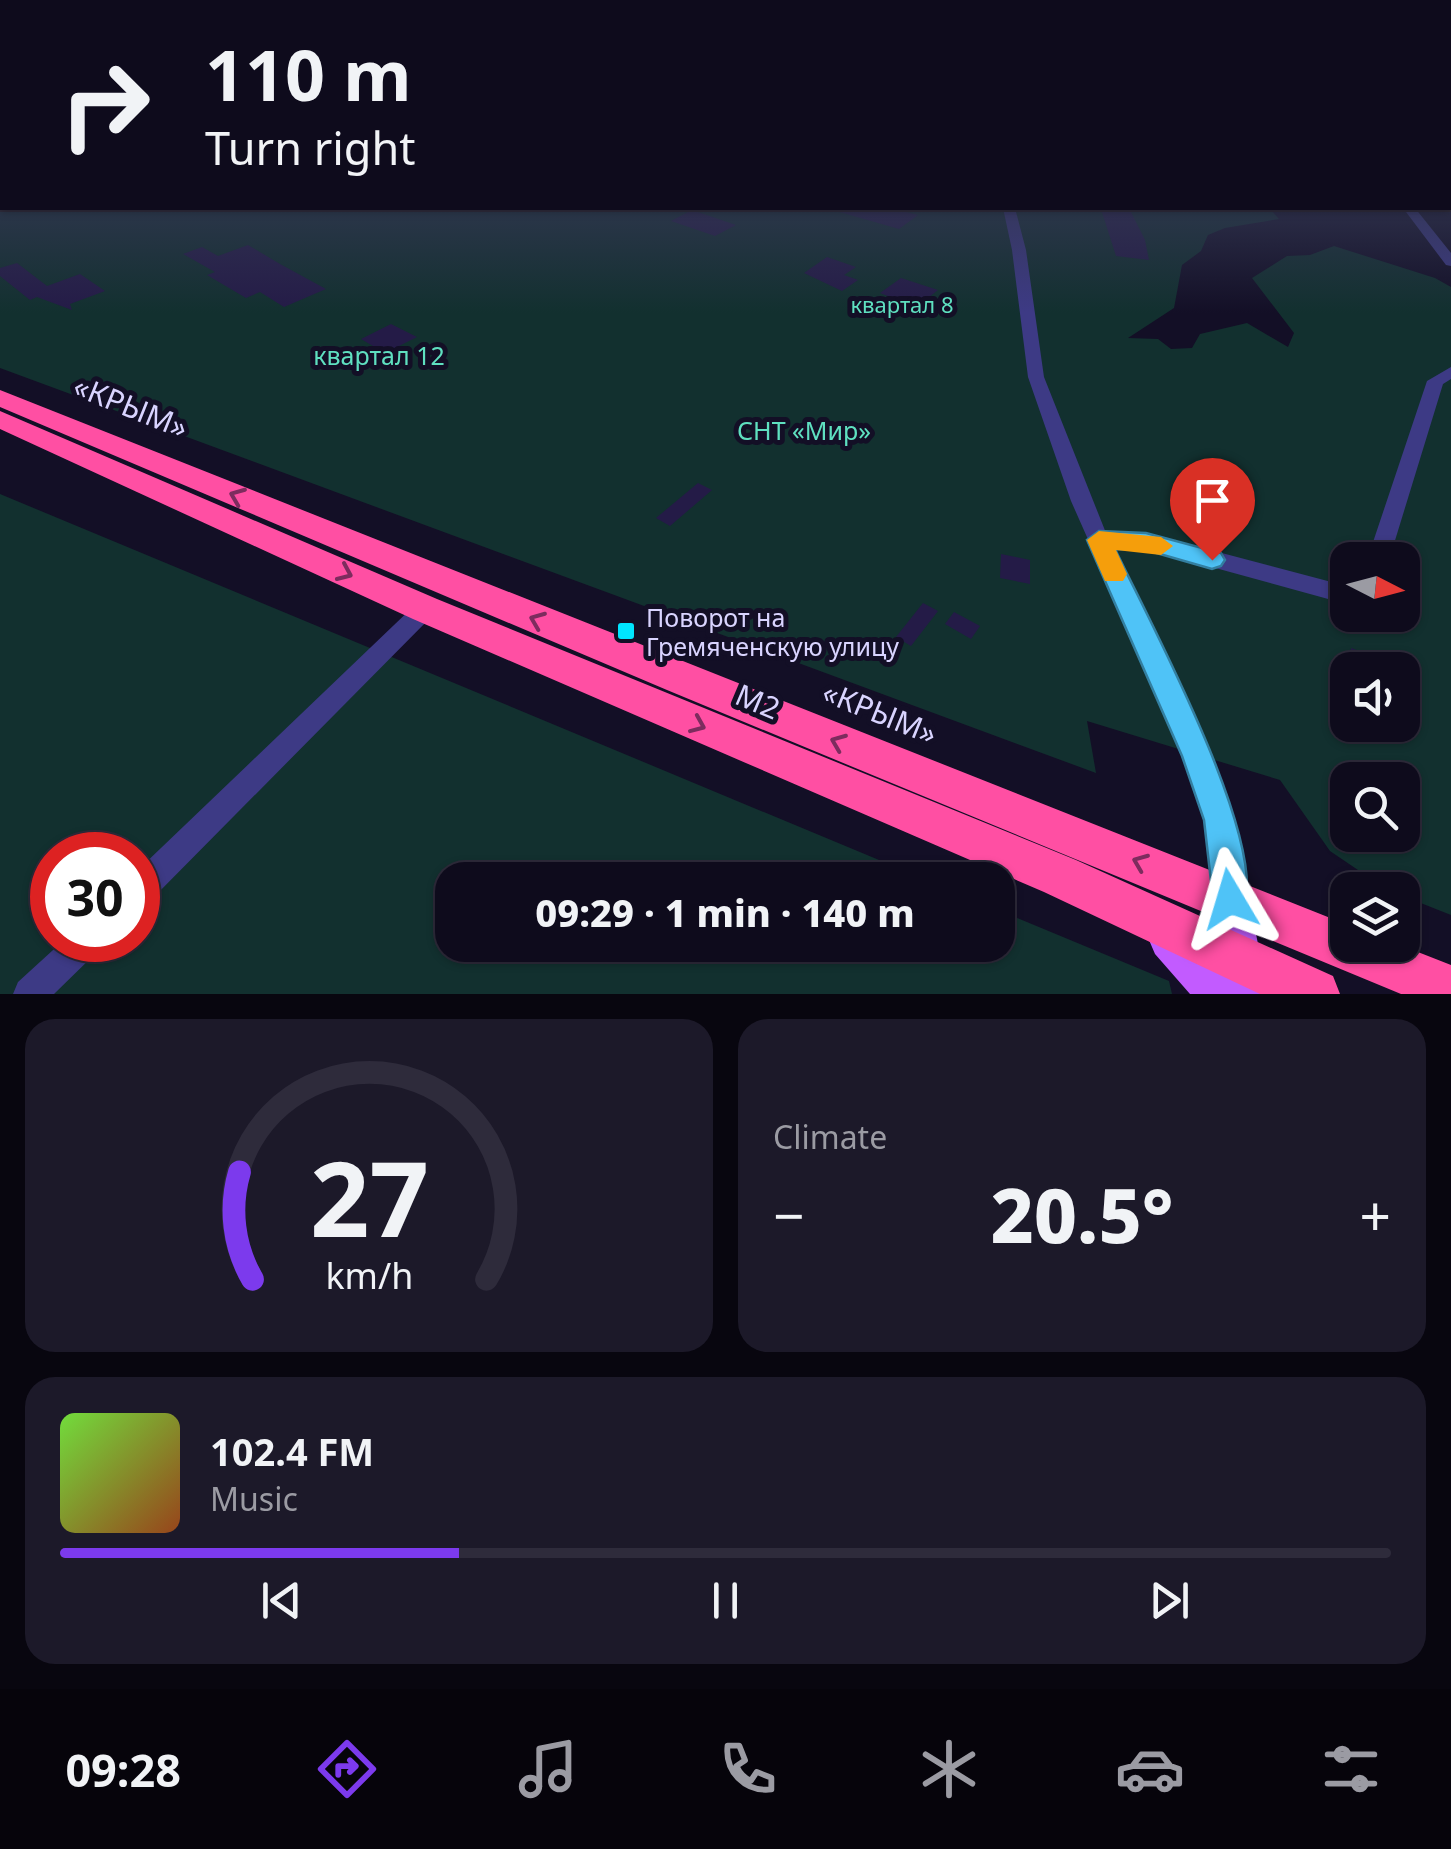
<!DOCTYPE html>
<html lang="en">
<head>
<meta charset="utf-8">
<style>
  body { margin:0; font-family:"Noto Sans",sans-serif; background:#1c1929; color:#f1f3f6; height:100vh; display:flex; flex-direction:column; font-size:38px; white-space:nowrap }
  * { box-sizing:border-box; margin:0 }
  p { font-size:32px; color:#9b9ba3 }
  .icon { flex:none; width:55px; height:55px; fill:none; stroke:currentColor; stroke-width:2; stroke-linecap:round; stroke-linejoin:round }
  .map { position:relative; height:994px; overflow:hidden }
  .details { display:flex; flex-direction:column; gap:25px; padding:25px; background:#08060f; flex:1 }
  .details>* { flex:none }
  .banner { position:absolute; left:0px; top:0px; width:1452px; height:210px; box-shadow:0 2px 8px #0004,0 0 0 2px #2e2b3b; background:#0e0b1c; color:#f1f3f6; overflow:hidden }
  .needle { width:65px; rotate:96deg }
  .buttons { position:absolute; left:1330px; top:542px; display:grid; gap:20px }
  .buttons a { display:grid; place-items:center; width:90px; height:90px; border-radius:20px; background:#0e0b1c; box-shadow:0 2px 8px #0004,0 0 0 2px #2e2b3b; font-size:50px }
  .speed { position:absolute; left:30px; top:832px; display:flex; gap:20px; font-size:50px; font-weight:700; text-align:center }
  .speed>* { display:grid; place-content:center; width:130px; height:130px; border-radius:50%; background:#0e0b1c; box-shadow:0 2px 8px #0004,0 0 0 2px #2e2b3b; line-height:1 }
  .speed .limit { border:15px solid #d22; background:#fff; color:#111 }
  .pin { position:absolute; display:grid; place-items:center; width:85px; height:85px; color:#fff; margin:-102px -42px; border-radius:50% 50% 50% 0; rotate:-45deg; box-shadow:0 0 10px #0007 }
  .pin .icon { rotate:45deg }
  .me { position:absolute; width:110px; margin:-55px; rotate:353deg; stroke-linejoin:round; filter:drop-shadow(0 0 8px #0008) }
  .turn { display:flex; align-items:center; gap:35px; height:210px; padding:0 40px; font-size:45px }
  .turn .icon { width:130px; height:130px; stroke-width:2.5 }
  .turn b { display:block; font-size:70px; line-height:85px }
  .big { font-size:75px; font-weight:800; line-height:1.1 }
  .details .card { flex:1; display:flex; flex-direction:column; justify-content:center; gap:15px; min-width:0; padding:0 35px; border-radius:30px; background:#1c1929 }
  .details .dial { align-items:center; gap:0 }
  .dial svg { height:260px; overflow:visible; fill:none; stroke:#2e2b3b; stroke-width:7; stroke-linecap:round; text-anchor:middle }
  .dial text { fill:#f1f3f6; stroke:none }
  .song { display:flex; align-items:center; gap:30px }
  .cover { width:120px; height:120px; border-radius:15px; background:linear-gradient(135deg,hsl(100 70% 55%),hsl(20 70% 35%)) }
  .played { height:10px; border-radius:5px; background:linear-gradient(90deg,#7c3aed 30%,#2e2b3b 30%) }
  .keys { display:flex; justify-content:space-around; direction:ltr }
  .heat { display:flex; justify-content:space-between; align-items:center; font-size:55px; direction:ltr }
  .details .tiles { flex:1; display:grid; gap:25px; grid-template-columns:1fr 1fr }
  .card:last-child { grid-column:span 2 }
  .trip { position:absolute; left:435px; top:862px; width:580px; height:100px; border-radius:30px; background:#0e0b1c; box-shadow:0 2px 8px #0004,0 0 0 2px #2e2b3b; font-weight:800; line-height:100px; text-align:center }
  .menu { display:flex; height:160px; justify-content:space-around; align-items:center; background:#06040b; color:#9b9ba3 }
  .menu .icon { width:70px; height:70px }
  .menu .current { color:#7c3aed }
  .menu b { font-size:45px; color:#f1f3f6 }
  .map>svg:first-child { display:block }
</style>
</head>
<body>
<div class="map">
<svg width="1451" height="994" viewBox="0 0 1451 994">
  <rect width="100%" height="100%" fill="#130f26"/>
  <path fill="#12302f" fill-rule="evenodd" d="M0,174L2,208H1269L1279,219L1225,228L1208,235L1201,251L1182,265L1174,308L1128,338L1158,339L1171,349L1192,348L1200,334L1247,323L1288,347L1294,333L1252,278L1287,256L1310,255L1334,246L1435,278L1451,287V915L1403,896L1402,890L1386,889L1330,851L1280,780L1087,721L1096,773L0,368ZM1348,560H1402V615H1348ZM1348,670H1402V725H1348ZM1348,780H1402V835H1348Z
    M0,494L927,880H452V945H998V910L1169,981L1172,994H0ZM52,855H138V940H52Z"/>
  <path fill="#241b47" d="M837,208H891L918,215L899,229L836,211Z
    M1101,209L1131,212L1145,240L1149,260L1116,256Z
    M692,210L736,225L715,236L671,221Z
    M248,245L280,264L326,289L284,307L260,292L246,298L207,275L215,272L183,254L202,247L218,256Z
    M827,257L856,267L844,275L858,280L842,291L804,273Z
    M17,263L47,286L80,274L105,291L70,304L72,310L37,297L30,300L0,276V268Z
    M901,278L938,290L909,313L890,306L898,300L880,293Z
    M391,324L417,337L385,353L361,339Z
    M698,483L712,490L670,526L656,518Z
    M1001,554L1030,560V584L1000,578Z
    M923,603L938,611L911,646L896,637Z
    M954,612L980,626L971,639L945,624Z
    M1351,648L1407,668L1406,670H1365L1350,664Z"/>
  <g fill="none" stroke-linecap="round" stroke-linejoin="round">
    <path fill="#3d3a85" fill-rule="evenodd" d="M1003,208H1015L1026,250L1044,377L1106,533H1146L1339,584L1348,583V601L1339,602L1146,549L1113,548L1210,756L1235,820L1245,899L1241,910L1230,914L1219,910L1215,899L1207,820L1184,756L1071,501L1028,377L1012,250Z
      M1403,208H1415L1451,253V266L1446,265Z
      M1451,367V379L1443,384L1389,560H1367L1427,381Z
      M425,600L433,603L436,609L433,615L149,902L138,906V870L417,603Z
      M64,940H103L98,951L54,994H13L18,982Z"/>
    <path fill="#c25bff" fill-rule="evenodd" d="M1230,880L1244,885L1249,899L1268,994H1190L1155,954L1149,940L1155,926L1169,920L1183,926L1222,968L1211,899L1216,885Z"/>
    <path fill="#ff4fa3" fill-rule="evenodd" d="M0,390L1348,925V945H1400L1451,965V994H1401L667,690L0,407Z
      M0,411L437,599L1076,860L1333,976L1340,994H1260L1044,892L413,619L0,429Z"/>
  </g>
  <defs><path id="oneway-chevron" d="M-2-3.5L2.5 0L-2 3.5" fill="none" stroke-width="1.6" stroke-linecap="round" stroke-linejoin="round" transform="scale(2.5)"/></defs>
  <g stroke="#7d2c5e">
    <use href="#oneway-chevron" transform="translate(237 496) rotate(-158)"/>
    <use href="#oneway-chevron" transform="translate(345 573) rotate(24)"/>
    <use href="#oneway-chevron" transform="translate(537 620) rotate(-158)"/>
    <use href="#oneway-chevron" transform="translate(698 725) rotate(23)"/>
    <use href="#oneway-chevron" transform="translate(838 742) rotate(-158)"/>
    <use href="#oneway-chevron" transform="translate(1140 862) rotate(-158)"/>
  </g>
  <linearGradient id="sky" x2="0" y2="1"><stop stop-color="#0a0815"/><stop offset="0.56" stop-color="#333752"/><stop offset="1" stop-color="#333752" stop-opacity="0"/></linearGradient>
  <rect width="1451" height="313" fill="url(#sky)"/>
  <path fill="#4fc3f7" stroke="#337fa1" stroke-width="2.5" d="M1099,531L1146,533L1221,553L1225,560L1221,566L1212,569L1146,550L1115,549C1148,619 1271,844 1243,912L1230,917L1218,912L1213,899L1204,820L1182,756L1087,540Z"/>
  <path fill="#f59e0b" d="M1099,531L1161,537L1173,546L1161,555L1116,550L1127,574L1123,581H1105L1087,540Z"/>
  <rect fill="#00e5ff" stroke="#130f26" stroke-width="4" x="616" y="621" width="20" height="20" rx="5"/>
  <g text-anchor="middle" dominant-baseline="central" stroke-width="10" stroke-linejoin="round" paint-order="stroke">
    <g font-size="22" fill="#5fe0c0" stroke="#130f26">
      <text x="902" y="304">квартал 8</text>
    </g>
    <g font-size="25" fill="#5fe0c0" stroke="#130f26">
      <text x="379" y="355">квартал 12</text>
      <text x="804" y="430">СНТ «Мир»</text>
    </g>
    <g font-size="25" fill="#d9d4ff" stroke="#130f26" text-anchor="start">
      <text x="646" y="617">Поворот на<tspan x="646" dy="29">Гремяченскую улицу</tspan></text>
    </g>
    <g font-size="30" fill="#d9d4ff" stroke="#130f26">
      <text transform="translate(131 406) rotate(22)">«КРЫМ»</text>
      <text transform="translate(758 701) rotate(23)">М2</text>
      <text transform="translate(880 712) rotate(22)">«КРЫМ»</text>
    </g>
  </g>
</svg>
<div class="buttons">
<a><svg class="needle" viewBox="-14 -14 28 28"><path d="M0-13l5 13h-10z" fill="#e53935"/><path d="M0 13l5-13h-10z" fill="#9b9ba3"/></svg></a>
<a><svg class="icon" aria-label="sound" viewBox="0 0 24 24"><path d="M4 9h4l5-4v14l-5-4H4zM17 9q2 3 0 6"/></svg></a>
<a><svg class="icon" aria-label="search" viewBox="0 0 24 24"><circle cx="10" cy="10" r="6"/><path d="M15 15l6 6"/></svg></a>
<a><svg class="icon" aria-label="layers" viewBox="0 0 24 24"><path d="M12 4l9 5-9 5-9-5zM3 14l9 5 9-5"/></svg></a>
</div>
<div class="speed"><div class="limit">30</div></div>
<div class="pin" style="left:1212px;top:560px;background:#d93025"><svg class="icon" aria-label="arrive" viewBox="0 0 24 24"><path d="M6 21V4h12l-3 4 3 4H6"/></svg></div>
<svg class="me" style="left:1230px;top:899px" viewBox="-20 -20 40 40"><path d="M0-17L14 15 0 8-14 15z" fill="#4fc3f7" stroke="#fff" stroke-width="4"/></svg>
<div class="trip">09:29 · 1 min · 140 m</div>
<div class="banner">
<div class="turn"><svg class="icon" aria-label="right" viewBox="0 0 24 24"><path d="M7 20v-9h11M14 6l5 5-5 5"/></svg><div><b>110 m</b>Turn right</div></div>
</div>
</div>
<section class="details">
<div class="tiles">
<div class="card dial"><svg viewBox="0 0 100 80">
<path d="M14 69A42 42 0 1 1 86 69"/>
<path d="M14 69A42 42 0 0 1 10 36" stroke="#7c3aed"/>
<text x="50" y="56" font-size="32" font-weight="700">27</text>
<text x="50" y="72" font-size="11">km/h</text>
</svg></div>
<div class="card"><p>Climate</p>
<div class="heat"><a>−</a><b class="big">20.5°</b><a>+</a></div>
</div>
<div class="card">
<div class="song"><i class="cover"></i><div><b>102.4 FM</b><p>Music</p></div></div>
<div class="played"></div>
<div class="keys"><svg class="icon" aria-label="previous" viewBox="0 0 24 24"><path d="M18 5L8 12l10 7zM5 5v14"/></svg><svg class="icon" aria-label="pause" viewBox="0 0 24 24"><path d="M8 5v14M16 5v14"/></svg><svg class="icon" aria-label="next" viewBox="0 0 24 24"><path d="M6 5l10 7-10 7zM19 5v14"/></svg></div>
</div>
</div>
</section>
<nav class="menu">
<b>09:28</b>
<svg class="icon current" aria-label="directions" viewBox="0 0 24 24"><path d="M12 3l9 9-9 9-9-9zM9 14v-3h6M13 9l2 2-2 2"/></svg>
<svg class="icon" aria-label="music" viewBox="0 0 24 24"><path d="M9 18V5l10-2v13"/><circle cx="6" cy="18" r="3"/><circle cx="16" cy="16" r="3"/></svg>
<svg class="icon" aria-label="phone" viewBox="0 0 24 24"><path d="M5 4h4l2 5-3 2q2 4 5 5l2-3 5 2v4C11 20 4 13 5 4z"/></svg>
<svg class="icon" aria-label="climate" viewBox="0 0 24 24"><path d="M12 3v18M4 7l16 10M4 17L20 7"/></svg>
<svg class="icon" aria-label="car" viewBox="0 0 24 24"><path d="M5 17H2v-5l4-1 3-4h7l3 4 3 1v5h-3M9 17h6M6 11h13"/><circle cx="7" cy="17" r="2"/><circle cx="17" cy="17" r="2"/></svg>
<svg class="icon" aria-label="filters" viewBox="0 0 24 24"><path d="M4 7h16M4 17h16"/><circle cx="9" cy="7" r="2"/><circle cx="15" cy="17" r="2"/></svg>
</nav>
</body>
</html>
